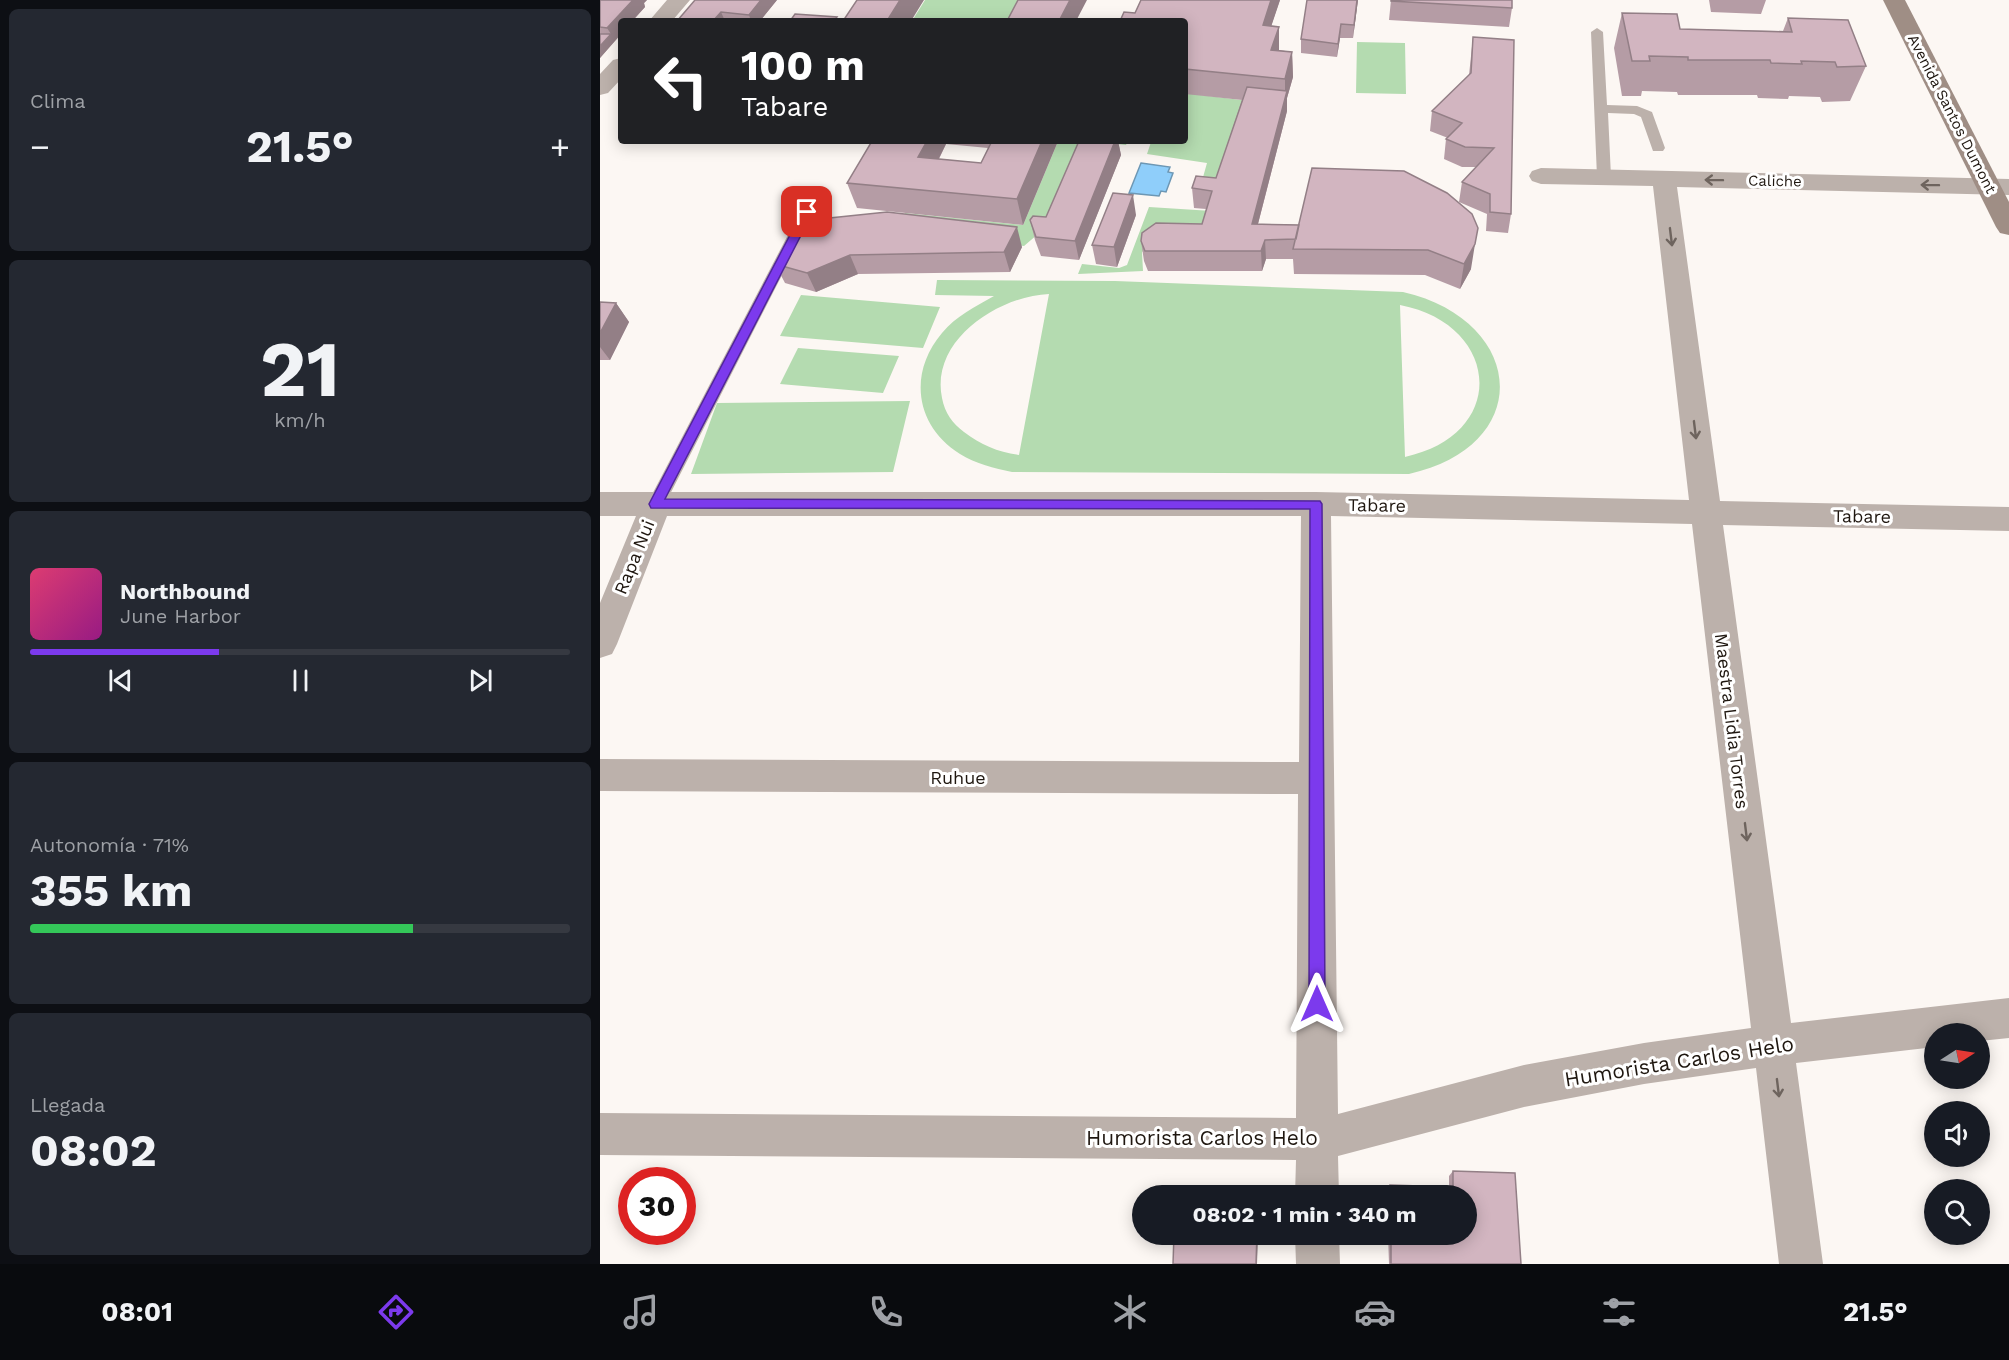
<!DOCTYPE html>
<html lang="es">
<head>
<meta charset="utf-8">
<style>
  body { margin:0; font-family:"Work Sans",sans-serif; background:#242831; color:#f1f3f6; height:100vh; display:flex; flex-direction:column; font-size:22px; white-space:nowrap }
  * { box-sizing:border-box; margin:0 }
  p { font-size:20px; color:#9ea1a6 }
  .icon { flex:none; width:33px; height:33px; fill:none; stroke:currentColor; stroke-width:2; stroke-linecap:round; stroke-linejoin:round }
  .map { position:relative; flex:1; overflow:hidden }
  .details { display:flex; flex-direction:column; gap:9px; padding:9px; background:#0d0f14; width:600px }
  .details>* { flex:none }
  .banner { position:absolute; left:18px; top:18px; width:570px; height:126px; border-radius:6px; box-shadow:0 3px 15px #0003; background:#202124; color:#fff; overflow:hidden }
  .needle { width:39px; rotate:78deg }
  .fabs { position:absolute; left:1324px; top:1023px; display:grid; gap:12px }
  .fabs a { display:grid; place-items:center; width:66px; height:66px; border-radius:50%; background:#171b24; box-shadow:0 3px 15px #0003; font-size:30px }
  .speed { position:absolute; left:18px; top:1167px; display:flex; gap:12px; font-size:30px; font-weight:700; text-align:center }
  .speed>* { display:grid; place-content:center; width:78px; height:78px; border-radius:50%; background:#171b24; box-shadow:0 3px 15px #0003; line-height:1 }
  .speed .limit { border:9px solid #d22; background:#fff; color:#111 }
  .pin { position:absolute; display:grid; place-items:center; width:51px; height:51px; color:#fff; margin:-26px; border-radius:12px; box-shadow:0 3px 9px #0006 }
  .me { position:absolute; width:66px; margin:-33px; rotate:0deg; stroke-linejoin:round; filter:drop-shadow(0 0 4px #0008) }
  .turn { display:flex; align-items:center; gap:21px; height:126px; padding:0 24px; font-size:27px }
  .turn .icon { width:78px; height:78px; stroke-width:2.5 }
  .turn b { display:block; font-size:42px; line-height:51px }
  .big { font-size:45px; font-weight:700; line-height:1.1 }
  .details .card { flex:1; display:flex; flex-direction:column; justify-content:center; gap:9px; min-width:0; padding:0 21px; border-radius:9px; background:#242831 }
  .details .dial { align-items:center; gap:0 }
  .dial b { font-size:78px; line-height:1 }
  .song { display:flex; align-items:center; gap:18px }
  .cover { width:72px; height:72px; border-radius:9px; background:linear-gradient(135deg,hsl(340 70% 55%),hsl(310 70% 35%)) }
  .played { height:6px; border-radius:3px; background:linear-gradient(90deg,#7c3aed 35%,#363941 35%) }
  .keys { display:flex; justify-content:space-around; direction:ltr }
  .heat { display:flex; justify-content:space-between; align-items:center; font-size:33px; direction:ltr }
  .charge { height:9px; border-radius:4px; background:linear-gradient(90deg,#34c759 71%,#363941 0) }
  .trip { position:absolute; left:532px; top:1185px; width:345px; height:60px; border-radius:30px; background:#171b24; box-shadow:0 3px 15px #0003; font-weight:700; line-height:60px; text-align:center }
  .dock { display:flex; height:96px; justify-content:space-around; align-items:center; background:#090b0e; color:#9ea1a6 }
  .dock .icon { width:42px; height:42px }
  .dock .active { color:#7c3aed }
  .dock b { font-size:27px; color:#f1f3f6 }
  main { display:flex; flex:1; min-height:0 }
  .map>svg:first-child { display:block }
</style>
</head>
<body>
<main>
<section class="details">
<div class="card"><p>Clima</p>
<div class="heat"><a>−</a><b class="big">21.5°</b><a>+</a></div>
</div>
<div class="card dial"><b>21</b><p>km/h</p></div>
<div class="card">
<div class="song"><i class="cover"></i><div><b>Northbound</b><p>June Harbor</p></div></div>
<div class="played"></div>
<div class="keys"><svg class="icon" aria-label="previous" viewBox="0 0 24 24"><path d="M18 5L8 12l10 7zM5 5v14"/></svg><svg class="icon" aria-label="pause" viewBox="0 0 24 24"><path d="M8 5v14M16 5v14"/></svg><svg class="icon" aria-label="next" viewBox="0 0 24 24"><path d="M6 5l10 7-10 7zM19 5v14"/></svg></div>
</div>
<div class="card"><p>Autonomía · 71%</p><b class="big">355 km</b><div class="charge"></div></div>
<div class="card"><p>Llegada</p><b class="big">08:02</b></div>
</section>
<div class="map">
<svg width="1409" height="1264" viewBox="0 0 1409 1264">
  <rect width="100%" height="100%" fill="#fcf7f3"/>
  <path fill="#b4dbb0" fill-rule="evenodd" d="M325,0H434L423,21H312Z
    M757,42L805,43L806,94L756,93Z
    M585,93L649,101L617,196L598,195L607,163L547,154L551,142L541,141H585Z
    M458,141H528L526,145L492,141L438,234L424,246L295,230L305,213L423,225Z
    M549,207L612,211L601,242L558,241L542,252L543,271L478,274L482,264L519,268L527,265Z
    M337,280L515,281L803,292C925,320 937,445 809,474L412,472C394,468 376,464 360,454C315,426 308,373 342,333C356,316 375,307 394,296L335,295ZM449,294L419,455C398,452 381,445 364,432C352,423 345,413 342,398C330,340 399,296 449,294ZM800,305C900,324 910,434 805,457Z
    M201,295L340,307L323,348L180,336Z
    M198,348L299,356L283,393L180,384Z
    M310,401L293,472L91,474L117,403Z"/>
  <path fill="#8fcefa" stroke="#6d97b4" stroke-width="1.5" d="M541,163L570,167L568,172L573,173L566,192L561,191L559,196L529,193Z"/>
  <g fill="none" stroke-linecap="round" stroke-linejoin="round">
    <path fill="#bcb1ab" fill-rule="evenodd" d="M997,28L1003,32L1007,105L1037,106L1052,112L1065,148L1063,151H1053L1041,117L1034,114L1008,113L1011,177L1004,182L997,177L991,32Z
      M218,186L225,191L65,504L62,509L56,511L50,509L47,504L211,191Z"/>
    <path fill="#bcb1ab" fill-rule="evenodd" d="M941,168L1409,179V195L1077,187L1120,501L1409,507V531L1123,525L1191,1023L1409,998V1038L1380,1041V1034H1335V1047L1196,1063L1223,1264H1179L1156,1068L1044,1084L924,1107L738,1156L739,1196H695L696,1160L0,1155V1113L696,1118L698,794L0,791V759L699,762L701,516H67L17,644L12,654L0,658V603L36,516H0V492H716L1089,500L1053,186L941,184L932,181L929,176L932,171ZM731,516L1092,524L1151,1028L1044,1043L924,1065L738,1114Z
      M695,1234H739L740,1264H696Z"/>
    <path fill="#bcb1ab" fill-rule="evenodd" d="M67,0H90L72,21H49Z
      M21,58V79L8,93L0,95V74L13,60Z"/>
    <path fill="#9f8e85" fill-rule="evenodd" d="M1283,0H1305L1409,202V235L1400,233L1396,227Z"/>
  </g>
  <path fill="#b59ca5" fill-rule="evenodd" d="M0,0H47L44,3L45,7L0,58Z
    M177,0L160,21H77Z
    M541,0H680L671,26L679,27V50L692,52L693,77L687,98V111L658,224L699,225L712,168L871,269L860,289L825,275L694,274L693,259H666L662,271H548L544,261L541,241L602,224L606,209L594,208L592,188L616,178L642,100L585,94V21L535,13Z
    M758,0L753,38H740L737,57L701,53V39Z
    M791,0L912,8L909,27L789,20Z
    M1109,0H1166L1161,14L1111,12Z
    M1022,13L1080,29L1183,31L1188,18L1266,66L1250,101L1222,102L1220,97L1189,96L1188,99L1158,98L1157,95H1078L1077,92L1042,91L1041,96H1022L1014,48Z
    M873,37L911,214L908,233L886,231L887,214L859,202L862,182L876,167H862L844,159L846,139L848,138L830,131L832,111L869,75Z
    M272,141H458L423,225L257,208L247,183ZM346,144L388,148L381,163L339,159Z
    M479,141H518L521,155L479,260L441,256L435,240L430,220L446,217Z
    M536,215L517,267L496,264L492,245Z
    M189,247H422L410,272L258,274L216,292L185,283L175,264Z
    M0,302L16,303L29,322L10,360H0Z
    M853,1171L921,1264H789L788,1234H867V1196H788V1190L790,1185L849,1187V1176Z"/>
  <path fill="#937f86" d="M33,0H47L44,3L45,7L32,21H21V34L0,58V46L11,34L7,28Z
    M161,0H177L160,21H151L149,15Z
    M300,0H324L311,21H287Z
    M470,0H487L476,21H459Z
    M671,0H680L663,51V25Z
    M757,0H758L753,38L754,25Z
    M121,12L125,21H113Z
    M741,24L740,38L737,57L738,44Z
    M679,27V52L671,50Z
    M692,52L693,77L687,98V111L653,243L652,224L685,97V79Z
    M327,141H345L346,144L327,182L318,157Z
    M442,141H458L423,225L417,199Z
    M515,141H518L521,155L479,260L475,241Z
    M533,195L536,215L517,267L514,247Z
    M417,227L422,247L410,272L404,252Z
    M665,240L666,259L662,271L661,251Z
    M875,244L871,269L860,289L864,264Z
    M250,255L258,274L216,292L207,273Z
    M16,303L29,322L10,360L0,347V333Z
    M657,1234H658L657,1264H656Z"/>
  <path fill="#d2b5c0" stroke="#937f86" stroke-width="1.5" d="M0,0H33L7,28L0,27Z
    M95,0H161L149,15L121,12L113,21H77Z
    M257,0H300L287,21H243Z
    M418,0H470L459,21H407Z
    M541,0H671L663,25L679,27L671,50L692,52L685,79L585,69V21H520L524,12L535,13Z
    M707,0H757L754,25L741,24L738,44L701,39Z
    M791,0H912V8L791,1Z
    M1022,13L1077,14L1080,29L1192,32L1188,18L1248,20L1266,66L1237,67L1235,62L1201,61L1202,64L1171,63L1170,60H1088V57L1049,56L1050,61H1032Z
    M195,14L237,17L234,21H190Z
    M0,34H11L0,46Z
    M873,37L914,40L911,214L890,212V194L862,182L894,148L865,147L846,139L862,123L832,111L871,73Z
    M647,87L687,91L652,224L699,225L696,239L665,240L661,251H545L541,241L542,233L556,223L602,224L612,191L592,188L596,176L616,178Z
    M272,141H327L318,157L381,163L392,141H442L417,199L247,183Z
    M479,141H515L475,241L436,237L430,220L433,216L446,217Z
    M712,168L804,171L847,193L872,214L878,228L875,244L864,264L828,250L693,249Z
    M513,193L533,195L514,247L492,245Z
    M287,212L417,227L404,252L250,255L207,273L175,264L189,247L191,222Z
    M0,302L16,303L0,333Z
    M853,1171L915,1173L921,1264H791V1234H867V1196H791L790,1185L853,1187Z
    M574,1234H657L656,1264H573Z"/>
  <defs><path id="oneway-shaft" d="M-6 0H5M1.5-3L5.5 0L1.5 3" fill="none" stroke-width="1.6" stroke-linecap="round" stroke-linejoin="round" transform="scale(1.5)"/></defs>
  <g stroke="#6e645e">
    <use href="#oneway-shaft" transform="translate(1114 180) rotate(-179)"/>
    <use href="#oneway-shaft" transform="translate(1330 185) rotate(-179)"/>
    <use href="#oneway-shaft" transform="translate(1071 237) rotate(83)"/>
    <use href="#oneway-shaft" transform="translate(1095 430) rotate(83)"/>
    <use href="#oneway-shaft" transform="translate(1146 832) rotate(83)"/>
    <use href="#oneway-shaft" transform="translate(1178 1088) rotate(83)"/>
  </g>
  <path fill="#7c3aed" stroke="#51269a" stroke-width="1.5" d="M207,209L213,212L65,499L720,501L722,504L725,1004L723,1010L717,1012L711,1010L709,1004L710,509L51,508L49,504L202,212Z"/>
  <g text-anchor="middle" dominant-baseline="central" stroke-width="6" stroke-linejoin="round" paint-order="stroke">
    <g font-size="15" fill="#1f1710" stroke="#fff">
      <text transform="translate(1352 114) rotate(63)">Avenida Santos Dumont</text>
      <text transform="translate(1175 181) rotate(1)">Caliche</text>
    </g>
    <g font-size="18" fill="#1f1710" stroke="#fff">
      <text transform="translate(777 505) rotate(1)">Tabare</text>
      <text transform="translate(1262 516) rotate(1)">Tabare</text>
      <text transform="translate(34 557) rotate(-68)">Rapa Nui</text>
      <text transform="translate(1132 721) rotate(83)">Maestra Lidia Torres</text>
      <text x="358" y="777">Ruhue</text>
    </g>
    <g font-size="21" fill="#1f1710" stroke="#fff">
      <text transform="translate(1079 1061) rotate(-9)">Humorista Carlos Helo</text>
      <text x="602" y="1137">Humorista Carlos Helo</text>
    </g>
  </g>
</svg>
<div class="fabs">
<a><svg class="needle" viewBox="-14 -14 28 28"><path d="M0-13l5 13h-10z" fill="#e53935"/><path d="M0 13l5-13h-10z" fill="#9ea1a6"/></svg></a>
<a><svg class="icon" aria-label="sound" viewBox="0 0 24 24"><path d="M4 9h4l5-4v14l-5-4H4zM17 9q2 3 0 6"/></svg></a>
<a><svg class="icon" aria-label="search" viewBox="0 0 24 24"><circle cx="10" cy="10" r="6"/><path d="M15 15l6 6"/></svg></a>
</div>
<div class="speed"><div class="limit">30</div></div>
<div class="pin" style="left:207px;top:212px;background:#d93025"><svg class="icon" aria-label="arrive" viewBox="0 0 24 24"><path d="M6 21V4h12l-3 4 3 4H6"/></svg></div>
<svg class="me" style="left:717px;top:1004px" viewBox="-20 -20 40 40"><path d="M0-17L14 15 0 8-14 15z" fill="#7c3aed" stroke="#fff" stroke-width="4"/></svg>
<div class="trip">08:02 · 1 min · 340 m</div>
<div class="banner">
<div class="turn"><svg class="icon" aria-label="left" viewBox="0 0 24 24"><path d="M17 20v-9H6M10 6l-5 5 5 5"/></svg><div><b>100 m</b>Tabare</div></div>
</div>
</div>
</main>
<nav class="dock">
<b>08:01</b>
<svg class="icon active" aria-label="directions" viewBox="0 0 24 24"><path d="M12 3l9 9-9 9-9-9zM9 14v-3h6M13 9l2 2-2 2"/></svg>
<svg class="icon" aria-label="music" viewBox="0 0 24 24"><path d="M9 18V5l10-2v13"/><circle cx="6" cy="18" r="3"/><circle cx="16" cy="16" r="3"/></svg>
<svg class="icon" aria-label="phone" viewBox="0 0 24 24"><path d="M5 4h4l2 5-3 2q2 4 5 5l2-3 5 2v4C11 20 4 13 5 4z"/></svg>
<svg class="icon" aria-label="climate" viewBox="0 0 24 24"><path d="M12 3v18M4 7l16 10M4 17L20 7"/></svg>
<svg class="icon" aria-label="car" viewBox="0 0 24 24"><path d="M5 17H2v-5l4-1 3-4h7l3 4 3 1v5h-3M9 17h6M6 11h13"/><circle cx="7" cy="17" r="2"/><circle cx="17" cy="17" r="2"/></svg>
<svg class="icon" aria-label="filters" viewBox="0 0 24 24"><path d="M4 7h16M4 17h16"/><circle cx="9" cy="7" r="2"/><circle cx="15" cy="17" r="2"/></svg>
<b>21.5°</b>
</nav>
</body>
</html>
